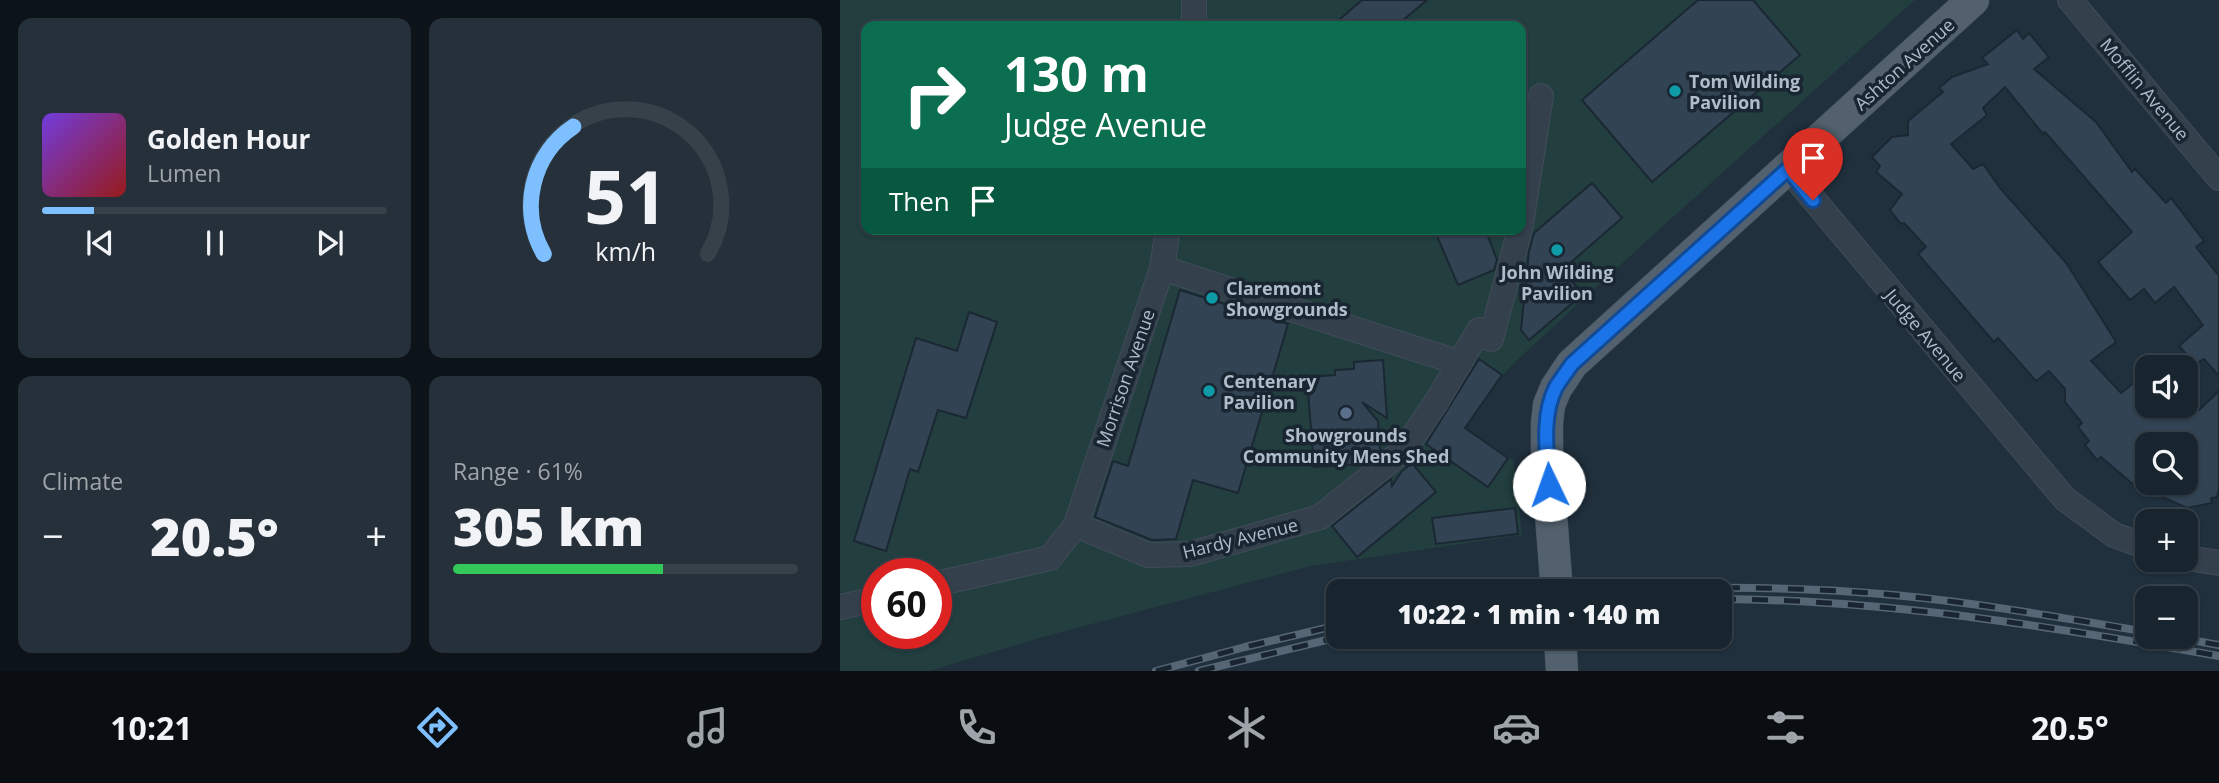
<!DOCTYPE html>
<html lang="en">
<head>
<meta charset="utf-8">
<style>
  body { margin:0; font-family:"Open Sans",sans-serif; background:#25303a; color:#f1f3f6; height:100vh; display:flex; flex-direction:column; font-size:26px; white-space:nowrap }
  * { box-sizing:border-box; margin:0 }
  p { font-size:23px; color:#9fa4aa }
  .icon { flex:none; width:38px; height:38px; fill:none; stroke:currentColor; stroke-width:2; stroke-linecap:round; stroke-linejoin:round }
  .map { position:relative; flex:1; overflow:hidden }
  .sheet { display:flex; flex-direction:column; gap:18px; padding:18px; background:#0d1419; width:840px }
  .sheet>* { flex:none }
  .hud { position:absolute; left:21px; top:21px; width:665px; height:214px; border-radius:14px; box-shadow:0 2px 5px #0004,0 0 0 2px #36414a; background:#0b6e4f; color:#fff; overflow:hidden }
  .fabs { position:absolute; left:1295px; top:355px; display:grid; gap:14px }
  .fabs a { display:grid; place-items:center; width:63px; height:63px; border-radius:14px; background:#18242e; box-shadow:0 2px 5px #0004,0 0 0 2px #36414a; font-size:35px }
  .speed { position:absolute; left:21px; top:558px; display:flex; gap:14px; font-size:35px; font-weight:700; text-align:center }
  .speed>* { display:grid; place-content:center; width:91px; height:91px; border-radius:50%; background:#18242e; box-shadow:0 2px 5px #0004,0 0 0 2px #36414a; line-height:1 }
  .speed .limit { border:10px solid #d22; background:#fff; color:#111 }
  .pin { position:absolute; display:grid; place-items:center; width:60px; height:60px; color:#fff; margin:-72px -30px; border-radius:50% 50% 50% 0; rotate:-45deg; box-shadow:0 0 7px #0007 }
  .pin .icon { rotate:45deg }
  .me { position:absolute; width:77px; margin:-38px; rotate:357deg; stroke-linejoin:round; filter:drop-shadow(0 0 5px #0008) }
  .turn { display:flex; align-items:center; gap:24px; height:147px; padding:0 28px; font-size:32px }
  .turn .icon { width:91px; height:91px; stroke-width:2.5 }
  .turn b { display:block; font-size:49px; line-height:60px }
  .then { display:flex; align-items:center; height:66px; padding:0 28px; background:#0003; gap:14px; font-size:26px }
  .big { font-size:52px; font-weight:800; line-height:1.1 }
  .sheet .card { flex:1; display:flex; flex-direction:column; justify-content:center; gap:10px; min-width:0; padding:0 24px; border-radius:14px; background:#25303a }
  .sheet .dial { align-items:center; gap:0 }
  .dial svg { height:182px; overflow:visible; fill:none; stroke:#36414a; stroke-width:7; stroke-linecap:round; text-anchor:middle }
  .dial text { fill:#f1f3f6; stroke:none }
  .song { display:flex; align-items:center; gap:21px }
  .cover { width:84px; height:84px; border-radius:10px; background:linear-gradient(135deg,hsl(260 70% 55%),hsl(0 70% 35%)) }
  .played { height:7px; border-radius:4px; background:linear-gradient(90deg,#7ebfff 15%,#36414a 15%) }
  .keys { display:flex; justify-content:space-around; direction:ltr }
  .heat { display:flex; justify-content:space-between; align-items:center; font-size:38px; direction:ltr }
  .charge { height:10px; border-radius:5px; background:linear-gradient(90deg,#34c759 61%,#36414a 0) }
  .sheet .tiles { flex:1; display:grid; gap:18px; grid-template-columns:repeat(2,1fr) }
  .trip { position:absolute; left:486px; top:579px; width:406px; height:70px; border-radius:14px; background:#18242e; box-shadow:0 2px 5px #0004,0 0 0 2px #36414a; font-weight:800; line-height:70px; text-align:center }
  .tab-bar { display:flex; height:112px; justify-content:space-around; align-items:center; background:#0a0e12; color:#9fa4aa }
  .tab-bar .icon { width:49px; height:49px }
  .tab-bar .current { color:#7ebfff }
  .tab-bar b { font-size:32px; color:#f1f3f6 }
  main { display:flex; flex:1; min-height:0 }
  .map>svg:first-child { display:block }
</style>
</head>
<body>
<main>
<section class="sheet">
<div class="tiles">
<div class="card">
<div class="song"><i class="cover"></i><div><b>Golden Hour</b><p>Lumen</p></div></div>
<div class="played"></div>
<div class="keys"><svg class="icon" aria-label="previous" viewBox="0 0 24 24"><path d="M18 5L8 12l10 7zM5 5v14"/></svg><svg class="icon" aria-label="pause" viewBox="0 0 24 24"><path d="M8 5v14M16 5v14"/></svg><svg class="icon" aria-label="next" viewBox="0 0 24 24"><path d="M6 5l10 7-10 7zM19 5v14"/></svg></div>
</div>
<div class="card dial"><svg viewBox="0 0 100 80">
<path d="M14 69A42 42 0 1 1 86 69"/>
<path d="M14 69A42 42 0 0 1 27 13" stroke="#7ebfff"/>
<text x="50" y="56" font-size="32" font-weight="700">51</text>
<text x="50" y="72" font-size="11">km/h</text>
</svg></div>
<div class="card"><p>Climate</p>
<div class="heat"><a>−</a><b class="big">20.5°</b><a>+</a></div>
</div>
<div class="card"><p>Range · 61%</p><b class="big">305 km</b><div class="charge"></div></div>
</div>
</section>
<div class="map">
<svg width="1379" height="671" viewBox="0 0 1379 671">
  <rect width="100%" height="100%" fill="#20303d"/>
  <path fill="#223e3e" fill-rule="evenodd" d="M0,0H1075L813,235L676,361L663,375L626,428L673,460L682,535L471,566L203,637L89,671H0ZM26,26H681V229H26ZM37,574H96V634H37Z"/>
  <path fill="#324454" stroke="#1b2834" stroke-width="2" d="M522,0H587L556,26H492Z
    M858,0H913L960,55L812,182L742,100Z
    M1177,30L1183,39L1189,33L1209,57L1194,69L1256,122L1292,172L1295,169L1326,203L1331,198L1364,241L1356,247L1379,276V376L1364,359L1355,364L1339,346L1363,325L1334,287L1315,303L1304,289L1290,300L1258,262L1292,232L1205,132L1203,134L1165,87L1143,108L1147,115L1111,144L1133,169L1143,164L1160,188L1227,264L1276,342L1251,361L1281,393L1300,378L1307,388V406H1357L1355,408L1359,410L1379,391V488L1377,497L1371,498L1372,503L1347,508L1320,496L1323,483H1346V444H1330L1331,440L1327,444H1307V471L1295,486L1261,457L1257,460L1245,445L1249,441L1238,427L1242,423L1225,402V389L1209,371L1196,381L1158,338L1154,342L1078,254L1086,247L1064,223L1061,224L1050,210L1062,194L1036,172L1040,166L1032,157L1052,137L1068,135V121L1103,92L1099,88L1112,77L1148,64L1142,58Z
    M752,183L782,218L729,264L728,277L743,294L689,340L681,330L689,251L694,233Z
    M594,229H645L657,260L654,270L618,285Z
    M340,290L448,324L398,493L353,480L336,539L312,540L255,517L273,461L288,466Z
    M129,312L157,322L126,418L98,410L78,472L70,469L46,551L14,541L76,338L117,351Z
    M639,359L662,375L625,428L668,458L648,487L586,444Z
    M543,360L547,418L522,402L538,421L540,450L523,464L474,467L467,377L495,375V370L514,369V362Z
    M572,463L596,492L517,557L492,526L551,479L552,486L562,471Z
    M675,508L678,534L596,544L592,518Z"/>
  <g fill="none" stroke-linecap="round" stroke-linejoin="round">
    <defs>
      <path id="minor" d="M1230,0L1379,178
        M354,26V0
        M948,169L1225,499L1274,535L1307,547
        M681,224L701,96
        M322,268L620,363
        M651,339L680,229
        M236,525L322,268L328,229
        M1346,558L1379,563
        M96,584L210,558L236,525L308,555L350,554L480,517L564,450L597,401L639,330
        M0,607L37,599"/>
      <path id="major" d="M717,592L707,463V423L709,405L716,388L732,364L1133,0
        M720,637L722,671"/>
    </defs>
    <use href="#minor" stroke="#404d59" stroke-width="26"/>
    <use href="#major" stroke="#404d59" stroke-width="33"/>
    <use href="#minor" stroke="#34414d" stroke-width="24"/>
    <use href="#major" stroke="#52616d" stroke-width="32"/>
    <defs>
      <path id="rail" d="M756,592C856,586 955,586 1054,595C1139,603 1223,618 1307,632
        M880,599C1049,600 1213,627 1379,656
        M1334,637L1379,645
        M316,671L405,647L499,625
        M359,671L499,637"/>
    </defs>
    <use href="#rail" stroke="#566674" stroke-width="8"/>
    <use href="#rail" stroke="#192632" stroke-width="5" stroke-dasharray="16" stroke-linecap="butt"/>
  </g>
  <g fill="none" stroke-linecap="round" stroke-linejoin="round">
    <defs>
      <path id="route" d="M709,485C707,454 701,416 716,387C721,379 727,371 732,364L948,169L973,200"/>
    </defs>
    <use href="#route" stroke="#114b97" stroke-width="18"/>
    <use href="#route" stroke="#1a73e8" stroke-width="12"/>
  </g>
  <g fill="#0f9aa8" stroke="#192632" stroke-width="2.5">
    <circle cx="835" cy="91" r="7"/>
    <circle cx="717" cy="250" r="7"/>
    <circle cx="372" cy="298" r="7"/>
    <circle cx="369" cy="391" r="7"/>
  </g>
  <circle fill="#5c6f8a" stroke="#192632" stroke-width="2.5" cx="506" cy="413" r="7"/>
  <g text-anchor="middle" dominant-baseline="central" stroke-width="7" stroke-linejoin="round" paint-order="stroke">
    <g font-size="18" fill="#afbcc9" stroke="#192632">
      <text transform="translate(1064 64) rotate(-42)">Ashton Avenue</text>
      <text transform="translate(1305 89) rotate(50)">Mofflin Avenue</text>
      <text transform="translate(1086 335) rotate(50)">Judge Avenue</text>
      <text transform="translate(285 378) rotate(-71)">Morrison Avenue</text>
      <text transform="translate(400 538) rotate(-14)">Hardy Avenue</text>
    </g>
    <g font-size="18" font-weight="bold" fill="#afbcc9" stroke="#192632" text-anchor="start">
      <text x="849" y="81">Tom Wilding<tspan x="849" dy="21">Pavilion</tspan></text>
      <text x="717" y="272" text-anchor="middle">John Wilding<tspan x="717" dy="21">Pavilion</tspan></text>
      <text x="386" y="288">Claremont<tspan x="386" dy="21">Showgrounds</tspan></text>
      <text x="383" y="381">Centenary<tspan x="383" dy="21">Pavilion</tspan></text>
      <text x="506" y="435" text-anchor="middle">Showgrounds<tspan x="506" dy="21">Community Mens Shed</tspan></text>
    </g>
  </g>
</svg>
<div class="fabs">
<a><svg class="icon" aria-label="sound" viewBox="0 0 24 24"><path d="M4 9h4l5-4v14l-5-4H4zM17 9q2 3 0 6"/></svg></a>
<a><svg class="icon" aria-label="search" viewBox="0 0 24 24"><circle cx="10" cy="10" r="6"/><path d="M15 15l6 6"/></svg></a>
<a>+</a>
<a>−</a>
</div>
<div class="speed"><div class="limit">60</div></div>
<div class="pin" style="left:973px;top:200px;background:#d93025"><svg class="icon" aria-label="arrive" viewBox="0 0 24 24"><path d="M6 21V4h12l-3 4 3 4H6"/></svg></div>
<svg class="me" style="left:709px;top:485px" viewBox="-20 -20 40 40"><circle r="19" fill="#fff"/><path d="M0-13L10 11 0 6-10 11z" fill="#1a73e8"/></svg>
<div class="trip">10:22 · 1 min · 140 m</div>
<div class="hud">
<div class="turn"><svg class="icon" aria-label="right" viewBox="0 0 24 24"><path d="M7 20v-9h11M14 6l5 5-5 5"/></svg><div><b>130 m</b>Judge Avenue</div></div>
<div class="then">Then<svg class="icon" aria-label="arrive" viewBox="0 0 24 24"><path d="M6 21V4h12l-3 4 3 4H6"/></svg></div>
</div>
</div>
</main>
<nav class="tab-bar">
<b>10:21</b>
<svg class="icon current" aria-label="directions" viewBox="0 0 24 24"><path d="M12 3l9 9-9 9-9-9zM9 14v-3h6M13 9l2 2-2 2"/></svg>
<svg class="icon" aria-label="music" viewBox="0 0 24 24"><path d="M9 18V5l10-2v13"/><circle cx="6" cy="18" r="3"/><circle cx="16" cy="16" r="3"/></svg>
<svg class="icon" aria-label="phone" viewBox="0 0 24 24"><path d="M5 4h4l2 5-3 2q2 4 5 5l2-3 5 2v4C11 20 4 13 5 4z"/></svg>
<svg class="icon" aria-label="climate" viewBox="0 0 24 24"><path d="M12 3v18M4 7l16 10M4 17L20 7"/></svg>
<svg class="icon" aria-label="car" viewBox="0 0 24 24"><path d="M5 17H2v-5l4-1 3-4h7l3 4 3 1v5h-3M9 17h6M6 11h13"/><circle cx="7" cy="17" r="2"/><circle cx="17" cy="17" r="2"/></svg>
<svg class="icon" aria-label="filters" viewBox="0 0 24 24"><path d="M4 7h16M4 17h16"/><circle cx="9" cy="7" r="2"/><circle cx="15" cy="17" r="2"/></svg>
<b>20.5°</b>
</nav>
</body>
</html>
